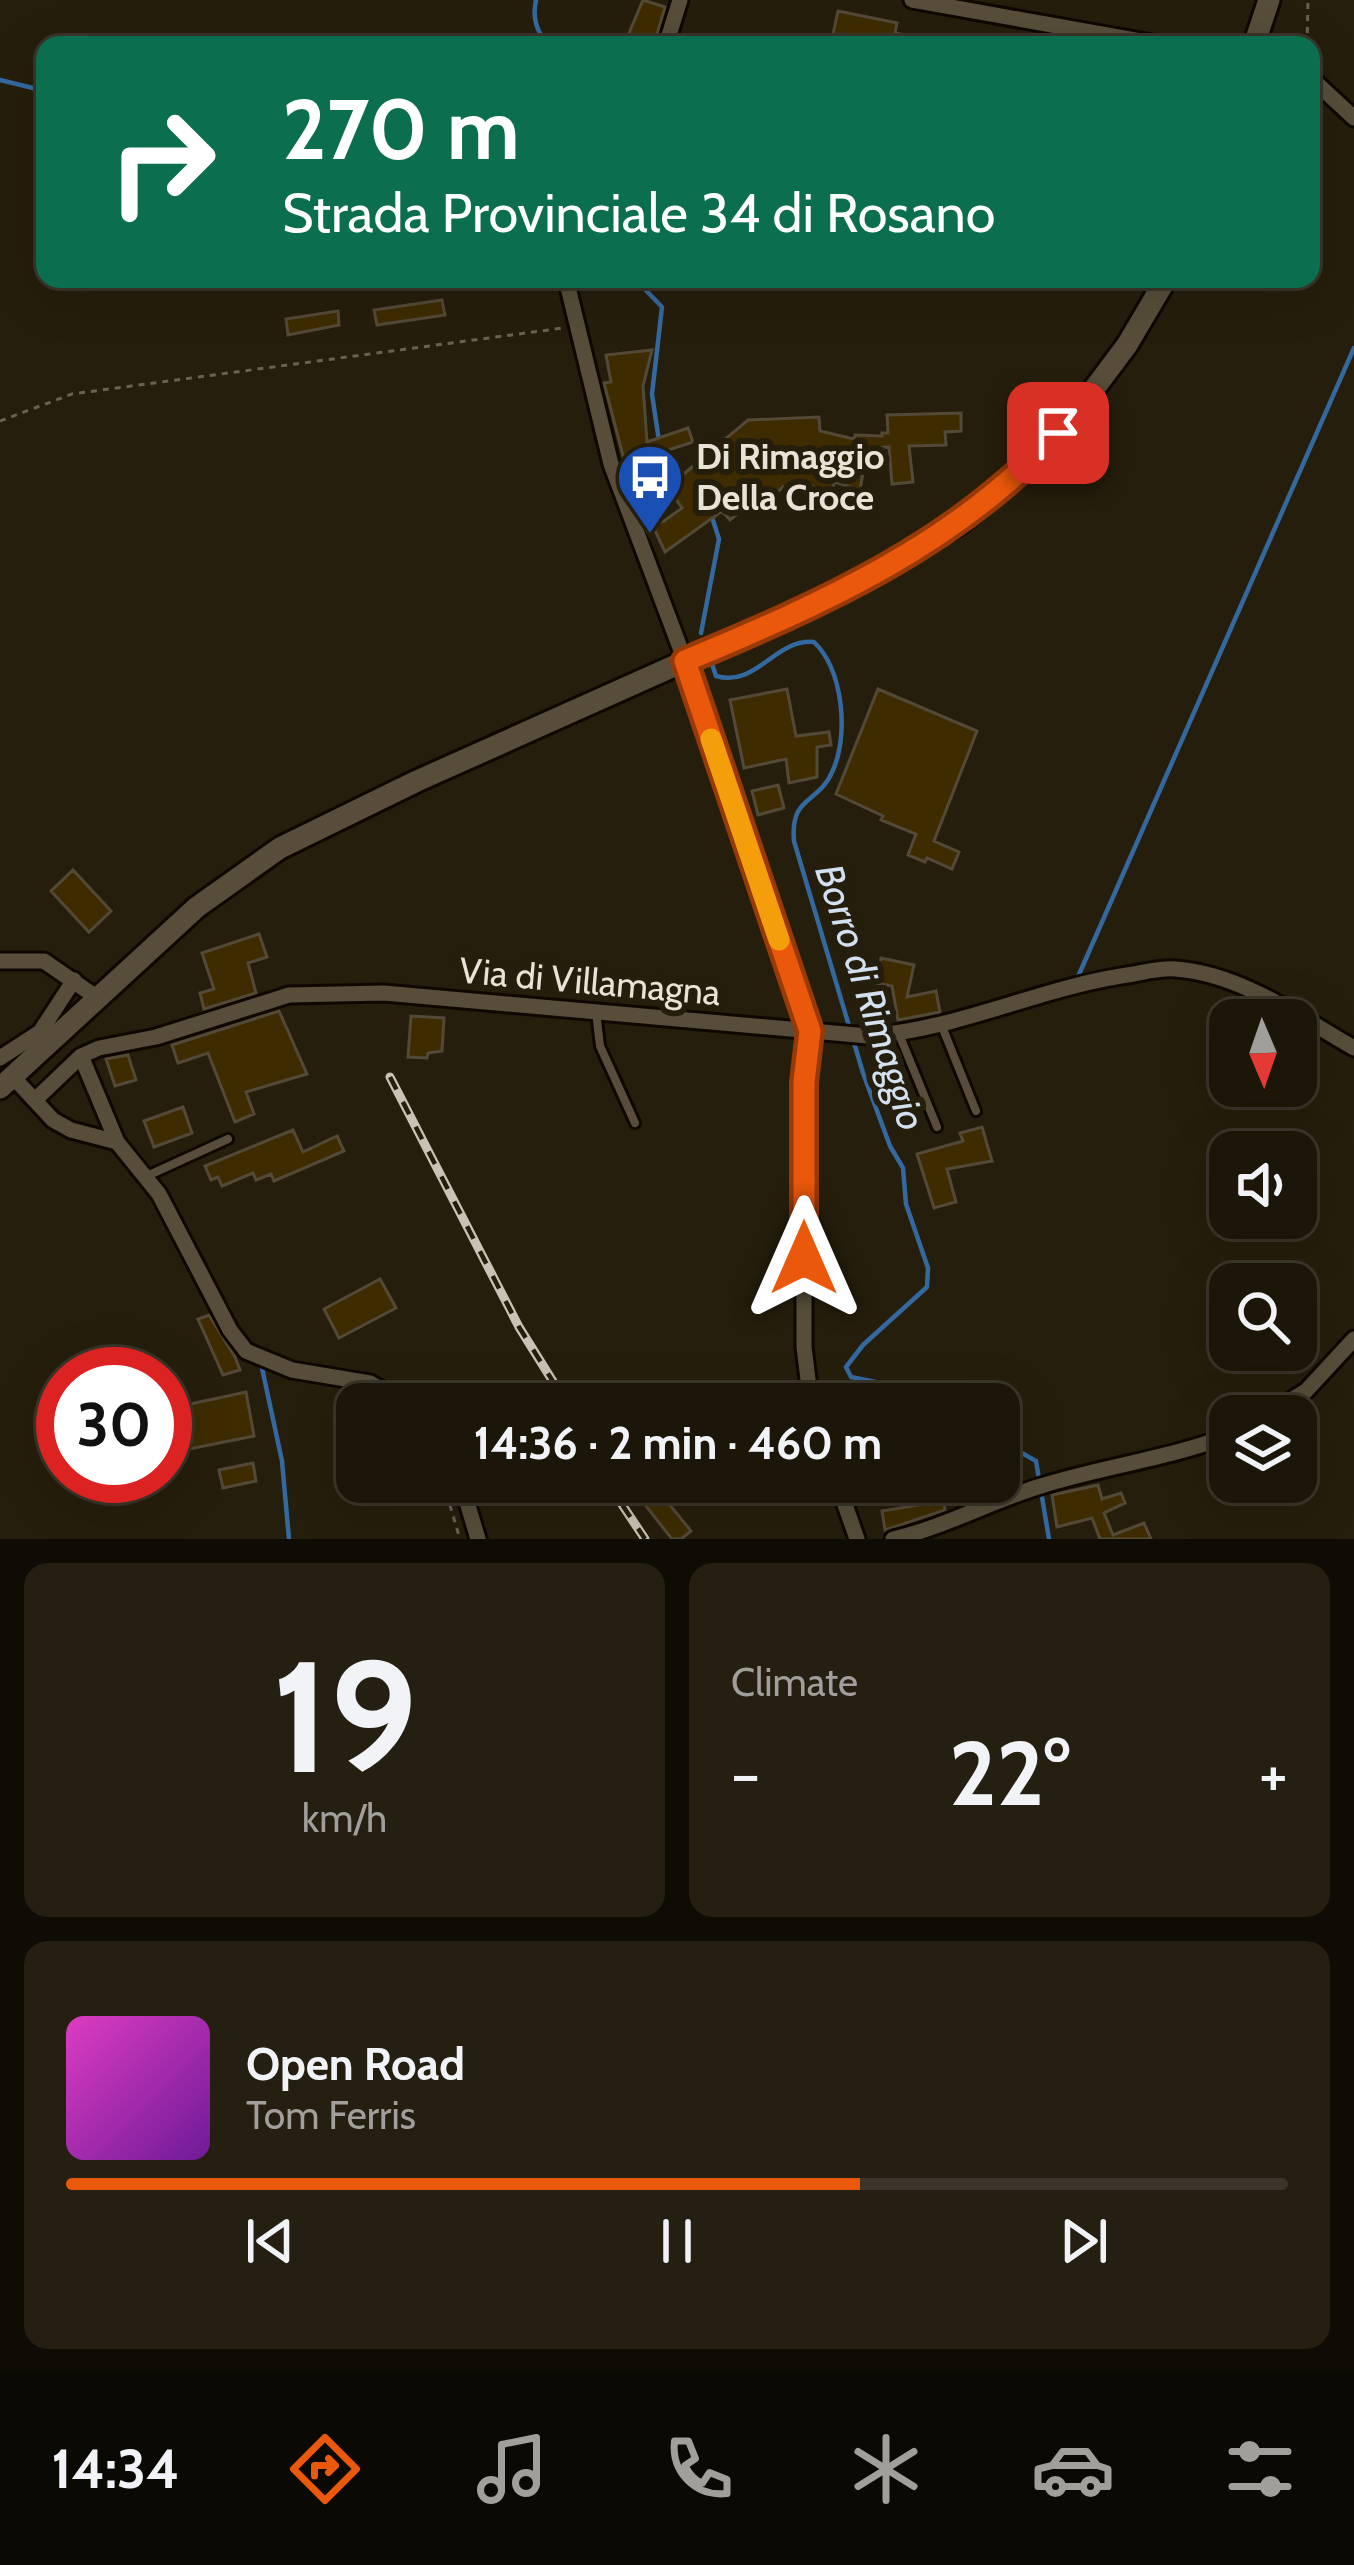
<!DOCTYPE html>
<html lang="en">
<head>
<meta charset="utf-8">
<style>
  body { margin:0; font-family:Cabin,sans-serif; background:#251f12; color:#f1f3f6; height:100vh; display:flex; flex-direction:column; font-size:45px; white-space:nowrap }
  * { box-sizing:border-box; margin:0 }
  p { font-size:39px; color:#a09f9c }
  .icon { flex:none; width:66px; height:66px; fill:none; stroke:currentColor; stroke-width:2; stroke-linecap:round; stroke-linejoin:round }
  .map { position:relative; height:1539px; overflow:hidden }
  .panel { display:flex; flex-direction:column; gap:24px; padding:24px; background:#0f0c05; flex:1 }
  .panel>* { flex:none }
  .guide { position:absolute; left:36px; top:36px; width:1284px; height:252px; border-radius:24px; box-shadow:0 12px 48px #0002,0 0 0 3px #3a352a; background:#0b6e4f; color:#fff; overflow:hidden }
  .needle { width:78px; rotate:178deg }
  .tools { position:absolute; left:1209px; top:999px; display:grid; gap:24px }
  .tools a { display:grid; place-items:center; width:108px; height:108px; border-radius:24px; background:#1c1609; box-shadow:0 12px 48px #0002,0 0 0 3px #3a352a; font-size:60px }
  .speed { position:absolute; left:36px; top:1347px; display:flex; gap:24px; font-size:60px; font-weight:700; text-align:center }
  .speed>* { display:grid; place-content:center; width:156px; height:156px; border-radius:50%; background:#1c1609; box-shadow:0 12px 48px #0002,0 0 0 3px #3a352a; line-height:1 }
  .speed .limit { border:18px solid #d22; background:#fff; color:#111 }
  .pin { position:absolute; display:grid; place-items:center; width:102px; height:102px; color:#fff; margin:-51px; border-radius:24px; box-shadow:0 6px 18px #0006 }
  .me { position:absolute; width:132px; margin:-66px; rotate:0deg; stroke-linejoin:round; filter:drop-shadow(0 0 9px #0008) }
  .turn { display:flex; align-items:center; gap:42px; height:252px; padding:0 48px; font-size:54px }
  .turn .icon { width:156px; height:156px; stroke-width:2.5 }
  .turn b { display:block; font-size:84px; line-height:102px }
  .big { font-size:90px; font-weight:800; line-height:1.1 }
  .panel .widget { flex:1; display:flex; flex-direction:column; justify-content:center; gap:18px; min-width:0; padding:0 42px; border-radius:24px; background:#251f12 }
  .panel .dial { align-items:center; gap:0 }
  .dial b { font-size:156px; line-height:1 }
  .song { display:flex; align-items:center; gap:36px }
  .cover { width:144px; height:144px; border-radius:18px; background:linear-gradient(135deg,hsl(310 70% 55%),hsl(280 70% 35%)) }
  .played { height:12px; border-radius:6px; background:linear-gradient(90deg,#ea580c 65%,#3a352a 65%) }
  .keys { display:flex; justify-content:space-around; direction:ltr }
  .heat { display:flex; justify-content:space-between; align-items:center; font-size:66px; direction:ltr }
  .panel .tiles { flex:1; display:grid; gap:24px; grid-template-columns:1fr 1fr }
  .widget:last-child { grid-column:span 2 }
  .trip { position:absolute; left:336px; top:1383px; width:684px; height:120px; border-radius:24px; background:#1c1609; box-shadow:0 12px 48px #0002,0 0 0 3px #3a352a; font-weight:800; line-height:120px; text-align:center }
  .dock { display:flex; height:192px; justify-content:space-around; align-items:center; background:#0b0904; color:#a09f9c }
  .dock .icon { width:84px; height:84px }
  .dock .selected { color:#ea580c }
  .dock b { font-size:54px; color:#f1f3f6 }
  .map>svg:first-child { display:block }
</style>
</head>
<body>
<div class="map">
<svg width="1354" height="1539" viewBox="0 0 1354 1539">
  <rect width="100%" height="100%" fill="#261e0c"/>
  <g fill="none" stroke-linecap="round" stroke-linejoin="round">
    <path stroke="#3469a0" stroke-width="4.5" d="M536,0C532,18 536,32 549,45
      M0,80L45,91
      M635,279L662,307L652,394L659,441
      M666,450L683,475
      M701,633L719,539L711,514
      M711,661L716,676C756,688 776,638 814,642C843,670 849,734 833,770C819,805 790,794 794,841L863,1073L890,1146L903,1168L906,1204L928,1268L927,1287L863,1345L846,1367L851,1377L920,1391L941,1404
      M1077,979L1354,348
      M262,1368L282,1461L289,1539
      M999,1440L1036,1461L1049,1539"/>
  </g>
  <path fill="#3e2c00" stroke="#534937" stroke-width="3" d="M643,0L665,7L654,45H624Z
    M838,11L897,23L895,33L927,39L926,45H862L832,39Z
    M442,300L445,315L377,325L374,310Z
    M338,311L339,325L288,335L286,319Z
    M652,350L643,386L647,442L688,428L693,442L659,453L679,478L748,420L819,417L820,431L854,439L855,435L882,436V433H888L887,415L961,413V431L945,432L946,445L909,446L913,482L892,484L889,447L867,448L860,490L835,482L829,497L807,483L792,497L783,487L768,501L761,495L730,520L722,511L665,552L652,524L664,521L682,508L653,467L629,479L604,383L611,382L606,355Z
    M787,689L796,736L829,732L831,745L817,747V777L789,783L786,759L744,768L730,700Z
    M878,689L977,731L934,841L959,852L952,869L927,858L925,862L908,855L916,834L881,820L883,816L836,794Z
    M778,785L784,808L758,815L752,791Z
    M73,870L111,911L89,932L51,891Z
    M259,934L267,957L248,963L256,993L204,1009L200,993L214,989L202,953Z
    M881,958L914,965L907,997L936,991L940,1012L898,1020L892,986L876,983Z
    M279,1011L307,1074L246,1092L254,1114L235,1122L208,1053L178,1063L172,1045Z
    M411,1016L444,1018L442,1051L428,1053L427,1058L408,1057Z
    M128,1055L136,1080L115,1086L106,1059Z
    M183,1107L192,1133L154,1147L144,1121Z
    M982,1127L992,1161L947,1169L956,1202L934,1208L917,1154L963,1141L960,1133Z
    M293,1130L303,1152L337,1136L344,1151L274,1181L271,1174L256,1180L253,1173L222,1186L218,1177L211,1180L205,1166Z
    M380,1279L396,1308L339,1338L324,1309Z
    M209,1315L235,1357L240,1370L223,1375L198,1319Z
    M246,1392L254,1436L184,1450L172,1408Z
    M253,1463L256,1481L223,1488L219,1470Z
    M941,1484L945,1510L885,1530L882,1511L919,1505L916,1488Z
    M1098,1485L1102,1499L1121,1493L1125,1503L1104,1513L1113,1535L1144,1523L1151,1539H1100L1092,1518L1057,1527L1052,1495Z
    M661,1494L691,1531L681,1539H672L646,1506Z"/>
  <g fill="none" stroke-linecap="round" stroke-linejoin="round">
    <defs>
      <path id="lane" d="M596,1012L600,1046L635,1123
        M941,1024L976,1111
        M899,1034L937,1127
        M147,1176L228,1139"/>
      <path id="street" d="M912,0L1163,45
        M666,45L680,0
        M1311,78L1354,118
        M566,279L611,464L685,661L810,1031L804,1082V1347L811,1404
        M0,961H44L99,999
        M81,1056L117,1142L159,1194L230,1330L246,1351L292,1370L370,1383L407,1404
        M0,1058L40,1032L74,980
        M13,1077L53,1120L71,1130L117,1142
        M36,1099L81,1056L99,1048L156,1037L289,995L384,993L868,1036C955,1030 1035,990 1121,976C1139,974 1159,967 1176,969C1241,974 1300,1017 1354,1048
        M1265,1416L1306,1391L1354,1339
        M461,1482L478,1539
        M837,1482L857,1539
        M893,1539C945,1527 991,1501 1041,1486C1104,1466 1168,1459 1230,1435"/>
      <path id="secondary" d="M1254,45L1269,0
        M0,1088L197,907L280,848L417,781L855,585L960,523L1027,467L1076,413L1127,345L1166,279"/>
    </defs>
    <use href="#lane" stroke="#0f0800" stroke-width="14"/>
    <use href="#street" stroke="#0f0800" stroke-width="21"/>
    <use href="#secondary" stroke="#0f0800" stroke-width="27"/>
    <path stroke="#696152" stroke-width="3" stroke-dasharray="6 6" stroke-linecap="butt" d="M1307,45L1308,0
      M0,421L72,394L563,328
      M443,1482L460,1539"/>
    <use href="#lane" stroke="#574d3a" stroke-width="8"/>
    <use href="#street" stroke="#574d3a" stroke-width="15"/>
    <use href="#secondary" stroke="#574d3a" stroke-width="21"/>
    <defs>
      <path id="rail" d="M390,1077L519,1327L567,1404
        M607,1482L645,1539"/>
    </defs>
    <use href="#rail" stroke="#c9c2b6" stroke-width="9"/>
    <use href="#rail" stroke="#261e0c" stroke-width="4.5" stroke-dasharray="14" stroke-linecap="butt"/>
  </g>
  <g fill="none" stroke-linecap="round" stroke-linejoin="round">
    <defs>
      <path id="route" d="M804,1258V1082L810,1031L685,661C822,604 957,544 1058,433"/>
    </defs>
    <use href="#route" stroke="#983908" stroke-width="30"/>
    <use href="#route" stroke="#ea580c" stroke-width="21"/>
    <path stroke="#f59e0b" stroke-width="21" d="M711,739L779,940"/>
  </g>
  <defs>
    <symbol id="bus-pin" viewBox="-11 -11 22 30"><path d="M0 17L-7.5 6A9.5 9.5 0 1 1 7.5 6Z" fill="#1a4fb4" stroke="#261e0c"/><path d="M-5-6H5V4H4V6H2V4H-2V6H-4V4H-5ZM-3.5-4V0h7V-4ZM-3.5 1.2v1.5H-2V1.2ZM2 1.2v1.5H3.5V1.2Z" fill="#fff"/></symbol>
  </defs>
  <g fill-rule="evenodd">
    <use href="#bus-pin" x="612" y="439" width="76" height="104"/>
  </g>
  <g text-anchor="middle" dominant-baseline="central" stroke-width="12" stroke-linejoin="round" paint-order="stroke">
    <g font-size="36" font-weight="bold" fill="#e8e2d7" stroke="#261e0c" text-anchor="start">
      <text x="696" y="456">Di Rimaggio<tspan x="696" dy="41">Della Croce</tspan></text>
    </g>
    <g font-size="36" fill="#e8e2d7" stroke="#261e0c">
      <text transform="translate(590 981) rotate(5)">Via di Villamagna</text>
    </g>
    <g font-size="39" font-style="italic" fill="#d2e0f0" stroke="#261e0c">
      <text transform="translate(871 997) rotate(72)">Borro di Rimaggio</text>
    </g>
  </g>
</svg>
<div class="tools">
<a><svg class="needle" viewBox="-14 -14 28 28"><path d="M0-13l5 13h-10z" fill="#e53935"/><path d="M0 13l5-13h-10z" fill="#a09f9c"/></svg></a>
<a><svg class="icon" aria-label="sound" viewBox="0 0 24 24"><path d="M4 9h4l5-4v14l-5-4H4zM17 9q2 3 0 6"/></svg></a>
<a><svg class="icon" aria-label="search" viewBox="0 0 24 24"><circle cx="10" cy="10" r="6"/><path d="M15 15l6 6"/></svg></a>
<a><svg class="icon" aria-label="layers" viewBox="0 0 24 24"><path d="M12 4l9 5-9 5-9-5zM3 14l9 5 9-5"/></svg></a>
</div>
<div class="speed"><div class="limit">30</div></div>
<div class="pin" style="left:1058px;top:433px;background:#d93025"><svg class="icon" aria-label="arrive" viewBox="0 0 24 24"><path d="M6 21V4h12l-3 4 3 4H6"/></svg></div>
<svg class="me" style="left:804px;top:1258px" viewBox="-20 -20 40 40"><path d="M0-17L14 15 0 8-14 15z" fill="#ea580c" stroke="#fff" stroke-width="4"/></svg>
<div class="trip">14:36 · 2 min · 460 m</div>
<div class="guide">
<div class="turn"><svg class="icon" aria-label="right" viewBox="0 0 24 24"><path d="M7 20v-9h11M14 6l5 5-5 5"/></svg><div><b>270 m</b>Strada Provinciale 34 di Rosano</div></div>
</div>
</div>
<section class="panel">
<div class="tiles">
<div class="widget dial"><b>19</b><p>km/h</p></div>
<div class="widget"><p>Climate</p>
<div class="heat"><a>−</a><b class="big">22°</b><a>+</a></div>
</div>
<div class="widget">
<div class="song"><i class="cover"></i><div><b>Open Road</b><p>Tom Ferris</p></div></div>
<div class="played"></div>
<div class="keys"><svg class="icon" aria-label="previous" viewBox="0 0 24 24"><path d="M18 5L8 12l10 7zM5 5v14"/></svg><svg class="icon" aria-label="pause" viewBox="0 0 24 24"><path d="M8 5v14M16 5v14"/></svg><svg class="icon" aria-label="next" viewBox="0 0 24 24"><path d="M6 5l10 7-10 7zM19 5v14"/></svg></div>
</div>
</div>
</section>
<nav class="dock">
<b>14:34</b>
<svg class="icon selected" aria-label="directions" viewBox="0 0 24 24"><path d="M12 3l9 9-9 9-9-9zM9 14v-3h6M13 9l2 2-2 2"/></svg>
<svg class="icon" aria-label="music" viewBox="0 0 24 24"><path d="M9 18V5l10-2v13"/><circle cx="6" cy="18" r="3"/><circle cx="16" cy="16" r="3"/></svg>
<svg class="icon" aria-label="phone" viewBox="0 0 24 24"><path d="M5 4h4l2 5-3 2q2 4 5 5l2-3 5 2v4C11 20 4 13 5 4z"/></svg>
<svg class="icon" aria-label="climate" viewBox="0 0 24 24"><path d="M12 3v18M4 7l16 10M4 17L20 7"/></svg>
<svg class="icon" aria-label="car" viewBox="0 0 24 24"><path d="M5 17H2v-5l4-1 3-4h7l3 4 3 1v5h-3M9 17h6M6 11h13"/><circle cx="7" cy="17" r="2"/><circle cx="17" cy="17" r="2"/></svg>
<svg class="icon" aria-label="filters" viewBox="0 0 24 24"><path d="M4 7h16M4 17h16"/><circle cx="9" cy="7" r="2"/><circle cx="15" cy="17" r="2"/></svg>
</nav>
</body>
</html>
